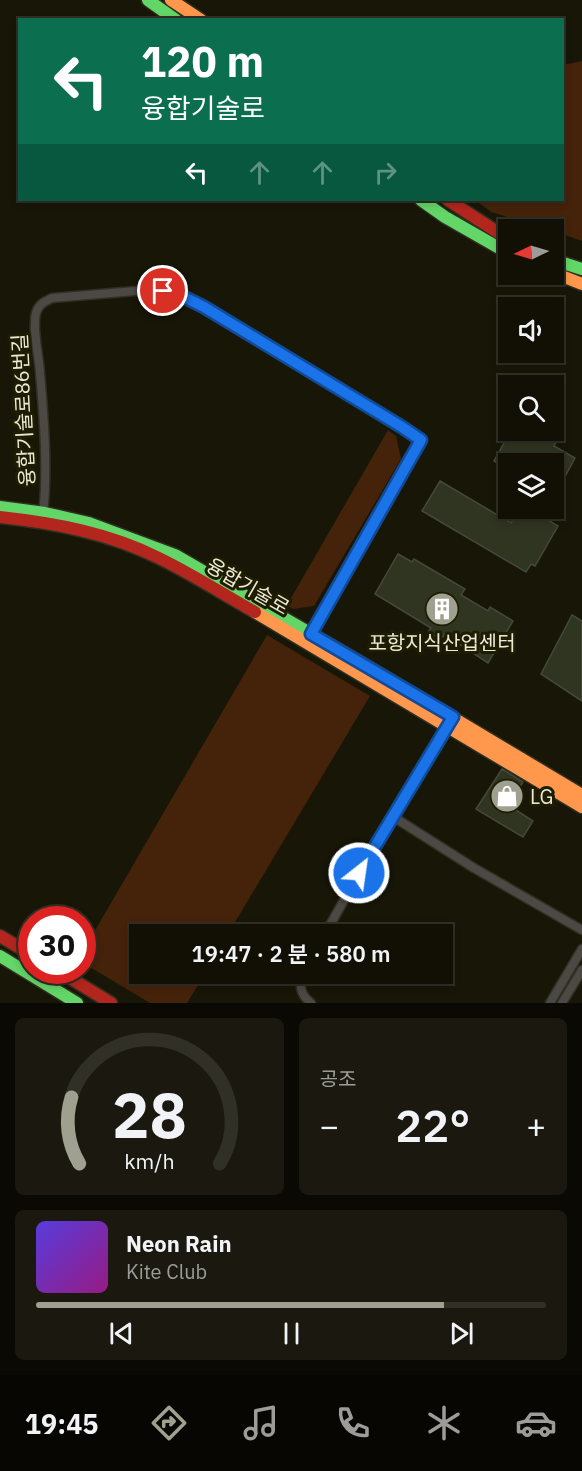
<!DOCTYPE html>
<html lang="ko">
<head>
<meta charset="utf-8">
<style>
  body { margin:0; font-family:"IBM Plex Sans","Noto Sans KR",sans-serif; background:#1b190f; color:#f1f3f6; height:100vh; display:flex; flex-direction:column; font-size:22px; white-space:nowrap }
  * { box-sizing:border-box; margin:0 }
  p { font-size:20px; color:#9c9d9a }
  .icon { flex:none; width:33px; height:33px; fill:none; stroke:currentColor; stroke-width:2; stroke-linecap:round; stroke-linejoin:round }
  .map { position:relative; height:1003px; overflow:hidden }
  .details { display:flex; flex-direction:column; gap:15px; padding:15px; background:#0a0903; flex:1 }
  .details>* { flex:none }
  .guide { position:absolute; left:18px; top:18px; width:546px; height:183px; border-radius:0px; box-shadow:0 3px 9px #0003,0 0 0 2px #313027; background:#0b6e4f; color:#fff; overflow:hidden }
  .needle { width:39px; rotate:265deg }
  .buttons { position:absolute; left:498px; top:219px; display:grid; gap:12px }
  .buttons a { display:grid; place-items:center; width:66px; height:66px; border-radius:0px; background:#121005; box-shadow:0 3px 9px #0003,0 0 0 2px #313027; font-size:30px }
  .speed { position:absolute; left:18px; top:906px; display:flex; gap:12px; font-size:30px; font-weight:700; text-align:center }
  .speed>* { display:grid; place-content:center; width:78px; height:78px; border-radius:50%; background:#121005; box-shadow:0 3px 9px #0003,0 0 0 2px #313027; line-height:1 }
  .speed .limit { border:9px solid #d22; background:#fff; color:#111 }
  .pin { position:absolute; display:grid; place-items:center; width:51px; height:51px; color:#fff; margin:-26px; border:3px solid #fff; border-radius:50%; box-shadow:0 2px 6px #0007 }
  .me { position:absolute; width:66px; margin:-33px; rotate:30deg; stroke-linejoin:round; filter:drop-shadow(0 0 4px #0008) }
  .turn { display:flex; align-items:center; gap:21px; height:126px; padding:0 24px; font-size:27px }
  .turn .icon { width:78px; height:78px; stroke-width:2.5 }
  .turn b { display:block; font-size:42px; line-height:51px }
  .lanes { display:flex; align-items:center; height:57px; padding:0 24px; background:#0003; justify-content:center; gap:30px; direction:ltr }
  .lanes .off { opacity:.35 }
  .big { font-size:45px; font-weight:600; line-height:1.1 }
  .details .tile { flex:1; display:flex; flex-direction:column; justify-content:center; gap:9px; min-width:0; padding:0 21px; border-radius:9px; background:#1b190f }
  .details .dial { align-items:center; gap:0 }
  .dial svg { height:156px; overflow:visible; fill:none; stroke:#313027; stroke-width:7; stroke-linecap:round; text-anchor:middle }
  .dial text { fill:#f1f3f6; stroke:none }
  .song { display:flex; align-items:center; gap:18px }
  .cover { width:72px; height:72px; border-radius:9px; background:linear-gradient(135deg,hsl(250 70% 55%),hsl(310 70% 35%)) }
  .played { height:6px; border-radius:3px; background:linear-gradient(90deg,#a0a090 80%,#313027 80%) }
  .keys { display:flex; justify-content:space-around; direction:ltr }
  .heat { display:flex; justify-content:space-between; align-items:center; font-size:33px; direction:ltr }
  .details .tiles { flex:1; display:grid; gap:15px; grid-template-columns:1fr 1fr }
  .tile:last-child { grid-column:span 2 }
  .trip { position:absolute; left:129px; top:924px; width:324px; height:60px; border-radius:0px; background:#121005; box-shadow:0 3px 9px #0003,0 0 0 2px #313027; font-weight:600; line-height:60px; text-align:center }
  .dock { display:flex; height:96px; justify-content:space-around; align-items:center; background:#070602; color:#9c9d9a }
  .dock .icon { width:42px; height:42px }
  .dock .current { color:#a0a090 }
  .dock b { font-size:27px; color:#f1f3f6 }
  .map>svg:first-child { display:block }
</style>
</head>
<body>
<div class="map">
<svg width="582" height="1003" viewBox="0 0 582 1003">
  <rect width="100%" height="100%" fill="#181607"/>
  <path fill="#45220a" d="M582,61V241L554,231V230L547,229L491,212L475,200H562L563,65Z
    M388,430L396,436L401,459L314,606L293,609L287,605Z
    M267,635L370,696L228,934H140V974H205L187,1003H150L83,963V951Z"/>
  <path fill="#2f3520" stroke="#46483c" stroke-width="1.5" d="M511,430H547L559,437L554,446L575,458L554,497V464H508V469L494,461Z
    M440,481L511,523L519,508H528L558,526L535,566L531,564L526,572L422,511Z
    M398,554L412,562L414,559L465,589L461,595L488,611L490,607L513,621L488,663L444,634L443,637L440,635L438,638L428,632L431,628L375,594Z
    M572,615L582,621V701L541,674Z
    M502,769L523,782L508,805L533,821L523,837L476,809Z"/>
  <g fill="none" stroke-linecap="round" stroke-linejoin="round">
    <defs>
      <path id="street" d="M43,515C48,469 44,419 40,373C39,356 32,328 36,313C39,304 44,302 52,298L147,290L182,296L204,307L402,427L421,440L309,638
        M392,816L474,868L582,930
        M325,934L379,838L450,723
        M303,974C298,986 301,995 311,1003
        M550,1003L582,949
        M562,1003L582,970"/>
      <path id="fast" d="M148,0L176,20
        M421,200L445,217L508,253
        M554,260L582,269
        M0,507L45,513L89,523L175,555L358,661
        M0,956L77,1003"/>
      <path id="slow" d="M171,0L201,20
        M554,273L582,284
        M255,612L582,807
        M358,661L582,795"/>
      <path id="jam" d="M448,200L508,239
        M0,517C55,523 109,533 159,558C192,574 223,594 255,612
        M0,936L32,955
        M57,970L111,1003"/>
    </defs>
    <use href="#street" stroke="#2f2f22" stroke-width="11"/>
    <use href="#fast" stroke="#2f2f22" stroke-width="15"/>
    <use href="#slow" stroke="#2f2f22" stroke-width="15"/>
    <use href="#jam" stroke="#2f2f22" stroke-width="15"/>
    <use href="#street" stroke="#4c4944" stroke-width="8"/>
    <use href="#fast" stroke="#63d668" stroke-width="12"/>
    <use href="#slow" stroke="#ff974d" stroke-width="12"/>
    <use href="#jam" stroke="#b3261e" stroke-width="12"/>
  </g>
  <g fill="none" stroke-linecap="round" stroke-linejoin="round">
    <defs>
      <path id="route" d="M163,291L182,296L204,307L402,427L421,440L311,634L453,717L359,873"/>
    </defs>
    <use href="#route" stroke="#114b97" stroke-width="15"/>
    <use href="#route" stroke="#1a73e8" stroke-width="10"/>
  </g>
  <defs>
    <symbol id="building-disc" viewBox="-11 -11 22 22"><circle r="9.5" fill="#a0a090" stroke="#1e1c01"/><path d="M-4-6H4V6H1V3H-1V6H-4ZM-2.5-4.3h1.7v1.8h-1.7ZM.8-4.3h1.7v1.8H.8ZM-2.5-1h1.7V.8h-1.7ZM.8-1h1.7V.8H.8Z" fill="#fff"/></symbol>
    <symbol id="shop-disc" viewBox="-11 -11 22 22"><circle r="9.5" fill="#a0a090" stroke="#1e1c01"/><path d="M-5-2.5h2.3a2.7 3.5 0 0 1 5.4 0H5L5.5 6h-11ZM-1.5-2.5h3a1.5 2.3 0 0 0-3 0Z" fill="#fff"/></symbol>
  </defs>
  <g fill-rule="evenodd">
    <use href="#building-disc" x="423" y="590" width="38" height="38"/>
    <use href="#shop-disc" x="488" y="777" width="38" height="38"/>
  </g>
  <g text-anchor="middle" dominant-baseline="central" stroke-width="6" stroke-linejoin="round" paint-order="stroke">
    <g font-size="20" fill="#eaead9" stroke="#1e1c01">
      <text transform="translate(23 410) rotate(-93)">융합기술로86번길</text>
      <text transform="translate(248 586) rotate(30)">융합기술로</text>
    </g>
    <g font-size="20" fill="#eaead9" stroke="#1e1c01">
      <text x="442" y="642">포항지식산업센터</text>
      <text x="530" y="796" text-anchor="start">LG</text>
    </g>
  </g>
</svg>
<div class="buttons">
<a><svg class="needle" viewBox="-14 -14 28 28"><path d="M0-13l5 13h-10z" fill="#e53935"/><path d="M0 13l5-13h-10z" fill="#9c9d9a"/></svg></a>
<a><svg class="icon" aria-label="sound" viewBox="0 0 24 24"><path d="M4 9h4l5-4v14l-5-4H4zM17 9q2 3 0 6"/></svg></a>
<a><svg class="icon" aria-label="search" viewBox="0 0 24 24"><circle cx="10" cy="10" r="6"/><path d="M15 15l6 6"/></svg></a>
<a><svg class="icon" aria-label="layers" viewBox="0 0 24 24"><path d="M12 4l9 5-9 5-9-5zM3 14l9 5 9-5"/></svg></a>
</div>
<div class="speed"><div class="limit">30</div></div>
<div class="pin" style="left:163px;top:291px;background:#d93025"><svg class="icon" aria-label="arrive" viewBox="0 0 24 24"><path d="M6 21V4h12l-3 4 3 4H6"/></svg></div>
<svg class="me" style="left:359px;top:873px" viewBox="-20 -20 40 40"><circle r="17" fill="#1a73e8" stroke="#fff" stroke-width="3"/><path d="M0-11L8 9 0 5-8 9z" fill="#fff"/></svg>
<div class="trip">19:47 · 2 분 · 580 m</div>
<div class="guide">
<div class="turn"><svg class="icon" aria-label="left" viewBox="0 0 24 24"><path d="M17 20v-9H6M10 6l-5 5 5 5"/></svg><div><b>120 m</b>융합기술로</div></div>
<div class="lanes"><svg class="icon" aria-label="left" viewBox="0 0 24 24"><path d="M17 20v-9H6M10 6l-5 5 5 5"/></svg><svg class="icon off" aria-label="ahead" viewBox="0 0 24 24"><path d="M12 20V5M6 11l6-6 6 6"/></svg><svg class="icon off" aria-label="ahead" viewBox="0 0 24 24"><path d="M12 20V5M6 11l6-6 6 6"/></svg><svg class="icon off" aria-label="right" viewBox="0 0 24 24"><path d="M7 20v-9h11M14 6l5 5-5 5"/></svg></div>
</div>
</div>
<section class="details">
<div class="tiles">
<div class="tile dial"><svg viewBox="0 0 100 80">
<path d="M14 69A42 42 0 1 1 86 69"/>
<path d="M14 69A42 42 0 0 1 10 35" stroke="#a0a090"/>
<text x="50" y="56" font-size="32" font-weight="700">28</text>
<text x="50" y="72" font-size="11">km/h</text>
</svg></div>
<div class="tile"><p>공조</p>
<div class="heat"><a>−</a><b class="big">22°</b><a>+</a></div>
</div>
<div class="tile">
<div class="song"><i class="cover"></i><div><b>Neon Rain</b><p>Kite Club</p></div></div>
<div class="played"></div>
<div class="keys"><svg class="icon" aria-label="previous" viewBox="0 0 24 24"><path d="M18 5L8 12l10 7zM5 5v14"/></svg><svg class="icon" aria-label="pause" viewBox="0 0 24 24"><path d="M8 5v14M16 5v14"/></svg><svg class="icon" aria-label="next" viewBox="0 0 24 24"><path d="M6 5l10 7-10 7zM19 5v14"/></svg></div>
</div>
</div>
</section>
<nav class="dock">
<b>19:45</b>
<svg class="icon current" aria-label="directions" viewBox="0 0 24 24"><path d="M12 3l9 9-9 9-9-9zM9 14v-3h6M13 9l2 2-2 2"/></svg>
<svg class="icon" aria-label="music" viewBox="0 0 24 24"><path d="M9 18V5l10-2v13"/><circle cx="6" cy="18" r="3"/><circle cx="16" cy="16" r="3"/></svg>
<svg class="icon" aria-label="phone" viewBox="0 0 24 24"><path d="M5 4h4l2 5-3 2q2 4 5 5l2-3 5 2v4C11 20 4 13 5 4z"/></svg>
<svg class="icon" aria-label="climate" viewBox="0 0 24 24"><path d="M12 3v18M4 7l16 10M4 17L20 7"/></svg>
<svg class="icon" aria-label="car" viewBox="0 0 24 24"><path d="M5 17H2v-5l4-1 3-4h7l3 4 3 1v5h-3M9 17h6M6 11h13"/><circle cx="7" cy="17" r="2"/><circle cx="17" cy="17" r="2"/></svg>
</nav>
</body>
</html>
